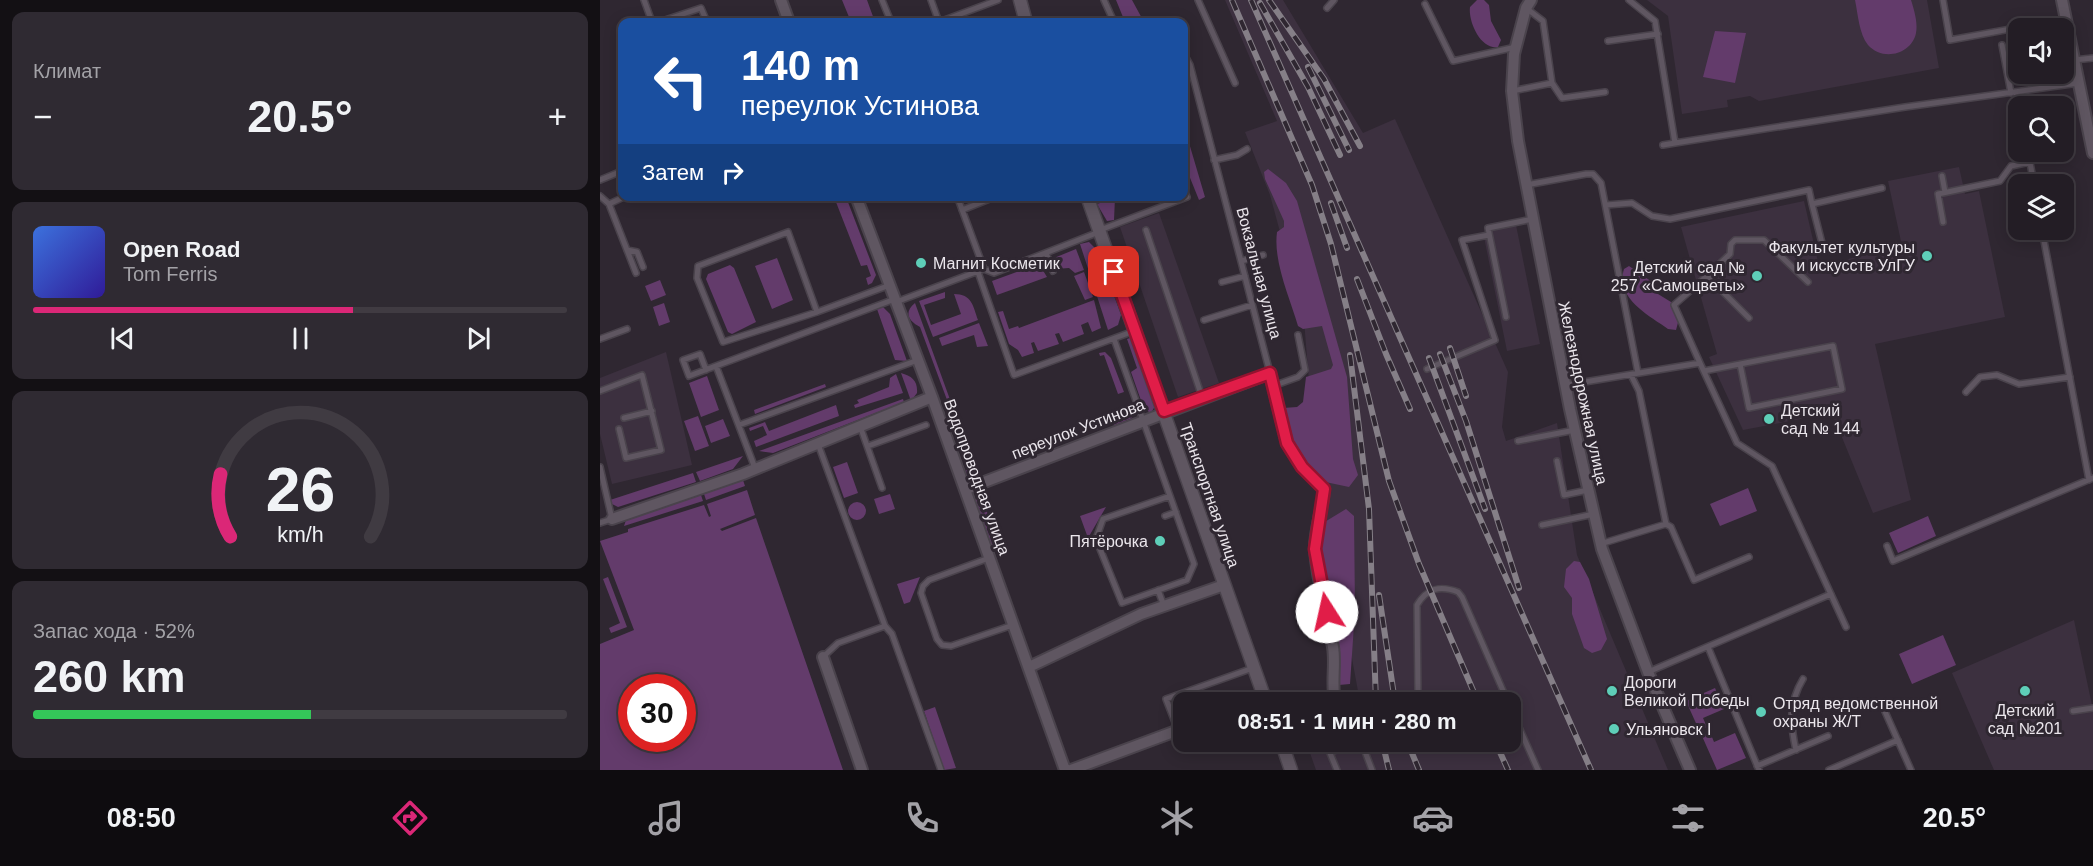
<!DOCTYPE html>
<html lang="ru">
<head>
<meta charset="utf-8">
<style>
  body { margin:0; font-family:Arial,sans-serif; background:#2f2a32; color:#f1f3f6; height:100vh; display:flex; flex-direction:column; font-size:22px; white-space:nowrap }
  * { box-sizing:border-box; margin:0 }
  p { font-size:20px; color:#a3a2a7 }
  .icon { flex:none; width:33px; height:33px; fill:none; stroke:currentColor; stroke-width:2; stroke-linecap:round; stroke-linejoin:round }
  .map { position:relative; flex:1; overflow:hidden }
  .panel { display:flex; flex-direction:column; gap:12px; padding:12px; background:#131014; width:600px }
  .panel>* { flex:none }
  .guide { position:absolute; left:18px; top:18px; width:570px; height:183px; border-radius:12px; box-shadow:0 3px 15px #0003,0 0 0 2px #403b42; background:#1a4fa0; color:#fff; overflow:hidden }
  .buttons { position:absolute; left:1408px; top:18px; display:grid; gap:12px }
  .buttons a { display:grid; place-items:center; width:66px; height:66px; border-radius:12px; background:#231d25; box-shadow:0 3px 15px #0003,0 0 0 2px #403b42; font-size:30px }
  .speed { position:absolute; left:18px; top:674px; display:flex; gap:12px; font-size:30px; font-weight:700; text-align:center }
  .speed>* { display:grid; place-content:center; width:78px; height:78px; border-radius:50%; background:#231d25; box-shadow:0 3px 15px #0003,0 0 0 2px #403b42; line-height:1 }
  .speed .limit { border:9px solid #d22; background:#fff; color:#111 }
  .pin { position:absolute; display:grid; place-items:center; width:51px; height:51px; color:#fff; margin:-26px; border-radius:12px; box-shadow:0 3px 9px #0006 }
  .me { position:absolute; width:66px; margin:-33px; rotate:350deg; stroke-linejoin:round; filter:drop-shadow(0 0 4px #0008) }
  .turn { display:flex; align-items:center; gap:21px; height:126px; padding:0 24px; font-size:27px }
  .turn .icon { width:78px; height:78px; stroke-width:2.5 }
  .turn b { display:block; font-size:42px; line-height:51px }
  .then { display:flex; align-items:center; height:57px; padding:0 24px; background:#0003; gap:12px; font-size:22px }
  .big { font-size:45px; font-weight:800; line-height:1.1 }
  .panel .tile { flex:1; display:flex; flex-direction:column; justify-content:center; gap:9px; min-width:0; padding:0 21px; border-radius:12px; background:#2f2a32 }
  .panel .dial { align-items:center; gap:0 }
  .dial svg { height:156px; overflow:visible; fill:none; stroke:#403b42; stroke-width:7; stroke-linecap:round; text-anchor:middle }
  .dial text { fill:#f1f3f6; stroke:none }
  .song { display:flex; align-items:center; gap:18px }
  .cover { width:72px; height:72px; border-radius:9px; background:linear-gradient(135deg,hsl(220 70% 55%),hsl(250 70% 35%)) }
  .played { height:6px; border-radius:3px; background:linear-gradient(90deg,#db2777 60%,#403b42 60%) }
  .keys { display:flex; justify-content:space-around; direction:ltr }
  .heat { display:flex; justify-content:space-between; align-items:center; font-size:33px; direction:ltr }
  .charge { height:9px; border-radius:4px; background:linear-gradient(90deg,#34c759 52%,#403b42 0) }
  .trip { position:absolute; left:573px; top:692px; width:348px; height:60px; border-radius:12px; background:#231d25; box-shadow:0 3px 15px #0003,0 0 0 2px #403b42; font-weight:800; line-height:60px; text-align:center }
  .tabs { display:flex; height:96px; justify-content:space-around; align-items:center; background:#0e0c0f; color:#a3a2a7 }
  .tabs .icon { width:42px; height:42px }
  .tabs .current { color:#db2777 }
  .tabs b { font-size:27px; color:#f1f3f6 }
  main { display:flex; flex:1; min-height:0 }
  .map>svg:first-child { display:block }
</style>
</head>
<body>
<main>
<section class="panel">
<div class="tile"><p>Климат</p>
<div class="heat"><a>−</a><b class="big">20.5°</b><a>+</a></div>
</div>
<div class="tile">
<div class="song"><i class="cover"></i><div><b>Open Road</b><p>Tom Ferris</p></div></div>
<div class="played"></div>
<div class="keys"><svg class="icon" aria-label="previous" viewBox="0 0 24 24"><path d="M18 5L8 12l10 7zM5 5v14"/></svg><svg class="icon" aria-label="pause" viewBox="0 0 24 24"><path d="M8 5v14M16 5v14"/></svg><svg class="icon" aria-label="next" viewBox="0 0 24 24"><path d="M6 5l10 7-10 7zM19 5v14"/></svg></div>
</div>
<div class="tile dial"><svg viewBox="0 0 100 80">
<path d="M14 69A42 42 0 1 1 86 69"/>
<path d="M14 69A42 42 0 0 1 9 37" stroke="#db2777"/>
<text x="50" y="56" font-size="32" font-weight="700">26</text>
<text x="50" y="72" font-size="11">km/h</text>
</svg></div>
<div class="tile"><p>Запас хода · 52%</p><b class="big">260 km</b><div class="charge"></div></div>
</section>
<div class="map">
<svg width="1493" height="770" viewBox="0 0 1493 770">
  <rect width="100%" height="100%" fill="#2f2731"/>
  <path fill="#3c303f" d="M625,0H683L763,133L795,119L908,372L902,427L906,441L957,423L977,555L1068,770H716L710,753L747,741H910V702H760L715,457L704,320L670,195L645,132L677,121Z
    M1047,0H1327L1339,68L1159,101L1150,96L1127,100L1128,107L1082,114L1068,16Z
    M1359,167L1365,194L1379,191L1405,317L1275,344L1311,500L1273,513L1232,413L1143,430L1109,357L1117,354L1081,227L1204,201L1219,266L1302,246L1288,181Z
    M559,213L619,383L578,397L520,227Z
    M916,225L940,344L907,351L883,232Z
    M66,352L92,465L12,484L0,434V378Z
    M1474,620L1493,710V770H1394L1352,673Z"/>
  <path fill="#633b6b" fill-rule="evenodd" d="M242,0H267L275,22H251Z
    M516,0H532L544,22H525Z
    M877,0H884L889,5L891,21L901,40L898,47C881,50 868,22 870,7Z
    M1255,0H1311C1314,10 1318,22 1316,33C1312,54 1283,62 1268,45C1259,34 1258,14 1255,0Z
    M1115,31L1146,33L1135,83L1103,77Z
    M584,126L605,197L599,200L584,163V151L587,150Z
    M668,169L686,183L697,201L747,377L753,459L758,475L749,487L716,480L689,436L683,408L697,407L703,402L706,377L731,369L733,365L722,326L703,329L698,326C690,298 673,262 677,232L684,227V221L665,179L664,172Z
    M234,197H246L276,275L272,283L268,285L266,278L271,276L267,265L261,266Z
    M515,198L514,220L507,221L497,204Z
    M489,242L498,251L521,315L518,325L508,330L480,244Z
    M476,249L484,270L475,273L469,268L455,269L454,258Z
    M177,258L193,300L172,309L155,266Z
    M439,264L447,277L397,295L392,281Z
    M130,265L134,268L156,322L132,334L128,332L106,279L108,274Z
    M1029,266L1055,284L1058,294L1071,302L1079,319L1076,330L1068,329C1048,315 1015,298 1024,269Z
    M484,272L493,297L485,300L474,276Z
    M60,280L66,295L51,301L45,286Z
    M345,292V298L324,305L331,325L361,314L354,294C372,294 373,306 378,320L333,337L319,301Z
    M494,300L501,328L492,332L488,322L481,325L484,334L463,342L459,333L455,334L459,344L438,351L434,342L431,343L434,353L422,357L418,350L409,344L398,312L403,311L409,329L418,326L419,328Z
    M64,303L70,322L59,326L53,307Z
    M315,303L373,463L374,477H369L365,472L370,462L320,327C309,321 303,313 315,303Z
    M283,307L290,314L307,361L295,360L277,309Z
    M379,323L388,346L377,347L374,335L342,346L339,338Z
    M530,338L555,406L551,413L544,409L531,372L537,368L527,339Z
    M505,352L511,358L524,392L518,394L504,355L500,356L499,353Z
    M301,373C312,376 318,381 317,393L311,401Z
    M296,374L303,393L255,408L254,405L259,403L257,400L289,387L290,378Z
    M107,376L119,410L101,417L89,383Z
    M225,384L226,387L155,414L154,410Z
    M303,399L304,402L173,453L159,451Z
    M236,405L239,416L156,447L154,441L167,435L163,426L150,431L149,428L165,422L169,431Z
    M534,408L532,418L515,425L504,419Z
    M98,416L109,446L95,451L84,421Z
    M123,419L130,436L111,443L105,426Z
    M143,456L133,469L100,481L96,472Z
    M247,462L258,493L244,498L233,467Z
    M93,473L96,482L18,507L10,503V500Z
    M143,480L145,486L106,500L104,494Z
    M1148,488L1157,511L1120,526L1110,504Z
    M147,490L155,515L120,529L122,531L156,518L243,770H0V644L34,630L0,541L28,532V529L104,505L109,517L111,516L107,504ZM32,687H82V738H32Z
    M379,490L398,542L392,548L375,501Z
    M290,494L295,509L279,514L274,499Z
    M101,495L103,501L24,526L26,520Z
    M248 511a9 9 0 1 1 18 0a9 9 0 1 1-18 0Z
    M506,507L488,538L480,516Z
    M746,509L754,516L755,610L750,684L739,685V665L718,549L723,523Z
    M1328,516L1336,536L1298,553L1289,533Z
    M974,561L980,562L989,579L1007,639L1001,650L992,653L984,648L972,614V598L964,587L966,569Z
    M8,577L27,627L11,633L9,628L20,623L3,579Z
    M320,577L310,602L304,604L297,584Z
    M1343,635L1356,665L1312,684L1299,654Z
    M1115,688L1124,709L1103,718L1107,727L1099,730L1086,701Z
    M335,707L356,768L344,770L324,711Z
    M1110,732L1114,742L1135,733L1146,758L1117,770L1102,736Z"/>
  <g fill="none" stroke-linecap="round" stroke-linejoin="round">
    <defs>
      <path id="service" d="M44,0L52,22
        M282,0L291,22
        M331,0L339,22L398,0
        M504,0L514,22
        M598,0L635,83
        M1029,0L1055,21L1075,143L1305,107L1479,83
        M1343,0L1350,40L1466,19
        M825,4L853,61L916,47
        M727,8L734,0
        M59,22L101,8L107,22
        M1008,41L1058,34
        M1402,45L1411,93
        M584,54L590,65L670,373
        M1474,60L1493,58
        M952,83L962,98L1005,92
        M912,91L952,83L943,21L926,8
        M1416,92L1419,107
        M1063,145L1075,143
        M1428,152L1434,184
        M614,160L637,155L647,149
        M1342,176L1345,192
        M0,180L22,171
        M926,185L986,174H993L1001,183L1038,373
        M0,196L9,204L36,273
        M357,196L384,269
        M69,198L74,196
        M9,204L26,196
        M1212,204L1224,251
        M1006,205L1032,203L1052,216L1070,219L1209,190L1212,204L1282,188
        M362,210L397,196
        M1343,222L1338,194L1400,181L1411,166L1430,162
        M500,230L587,197L584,190
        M546,230L602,397
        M1442,230L1489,480
        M27,250L37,252L43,267
        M446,253L453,271
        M641,261L663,255
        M378,272L414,375L534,331
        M1107,276L1130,254L1131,244L1135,240H1164L1208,282
        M622,282L645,276
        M296,302L384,269L394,273L499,232
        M217,312L123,342L97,278L98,266L188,232L217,312L290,285
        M906,317L888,228L933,219
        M604,320L652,305
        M0,339L27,329
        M514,339L570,496
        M1100,363L1074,305L1107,276L1149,318
        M116,366L155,468
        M827,369L895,340L862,240L889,235
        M106,370L100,354L83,360L89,376L295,299
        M1104,371L1233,346L1242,389L1149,408L1140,364
        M966,385L1100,363L1137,443L1172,466L1246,627
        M673,386L698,377L705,370L698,335
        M0,391L42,375L61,450L26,458L19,429
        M1366,392L1380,377L1397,375L1419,384L1470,377
        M24,418L52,411
        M139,425L318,360
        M260,426L282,488
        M918,441L975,430
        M218,444L285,626L292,634L341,770
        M268,446L326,425
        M957,461L964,495L988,490
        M0,467L12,519L0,523
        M570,496L594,564L587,580L522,603L496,539L503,519Z
        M565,516L576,512
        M1066,524L1071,527L1094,580L1149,557
        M942,525L994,514
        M1000,544L1066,524L1039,391L1031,375
        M1287,546L1293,561L1493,478
        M389,558L329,580L323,586L321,593L337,639L342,645L351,646L413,625
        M558,590L564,606
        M1108,647L1159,770
        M223,657L238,643L285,626
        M1048,672L1231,594
        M812,702L818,694L817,605C827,588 840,585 858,592L862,597L908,702
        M910,707L938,770
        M1283,707L1311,770
        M1473,711L1493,708
        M578,730L566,699L653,668
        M725,741L737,770
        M1196,750C1190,724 1189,702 1203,679
        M731,752L761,741L772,770
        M1157,766L1228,736
        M1229,770L1298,740"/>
      <path id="minor" d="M181,0L189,22
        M931,0L926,8L914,54L912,91L918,141L970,409L1002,549L1048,672L1090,770
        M1462,0L1493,153
        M256,196L332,397L465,770
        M366,489L670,373L687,443L702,467L724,489C723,509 715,528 715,548C716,577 728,617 733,647C736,665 731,682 735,702
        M12,519L143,474L332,397
        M223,657L262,770
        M429,667L541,614L624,585
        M471,770L584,728"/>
      <path id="tertiary" d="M420,0L426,22
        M487,196L666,702
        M681,741L691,770"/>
    </defs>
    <use href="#service" stroke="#4a434c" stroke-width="8"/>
    <use href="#minor" stroke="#4a434c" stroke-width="14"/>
    <use href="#tertiary" stroke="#4a434c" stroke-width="15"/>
    <use href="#service" stroke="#5f5661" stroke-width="5"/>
    <use href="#minor" stroke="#5f5661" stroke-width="10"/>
    <use href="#tertiary" stroke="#5f5661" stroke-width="12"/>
    <defs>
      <path id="rail" d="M632,0L712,185L731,244L789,481L819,564L878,702
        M651,0L991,770
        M669,0L724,79L760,146
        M660,3L708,87L740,155
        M708,67L749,150
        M731,203L747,248
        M757,279L786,354L810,409
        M850,348L866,396
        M840,354L866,421L919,588
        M750,355L769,509L776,702
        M829,358L885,509
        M779,595L795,702
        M782,741L789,770
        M807,741L819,770
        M895,741L908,770"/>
    </defs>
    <use href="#rail" stroke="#857f87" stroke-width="6"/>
    <use href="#rail" stroke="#2f2731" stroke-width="4" stroke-dasharray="11" stroke-linecap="butt"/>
  </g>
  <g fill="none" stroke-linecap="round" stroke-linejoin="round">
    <defs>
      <path id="route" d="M514,272L564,411L670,373L687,443L702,467L724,489L715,549L727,612"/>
    </defs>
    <use href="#route" stroke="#92132f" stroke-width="15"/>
    <use href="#route" stroke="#e11d48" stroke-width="10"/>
  </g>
  <g fill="#5eceb8" stroke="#2f2731" stroke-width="2">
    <circle cx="1327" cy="256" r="6"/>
    <circle cx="321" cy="263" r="6"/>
    <circle cx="1157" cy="276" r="6"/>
    <circle cx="1169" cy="419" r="6"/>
    <circle cx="560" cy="541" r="6"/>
    <circle cx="1012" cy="691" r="6"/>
    <circle cx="1425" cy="691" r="6"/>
    <circle cx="1161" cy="712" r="6"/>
    <circle cx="1014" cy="729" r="6"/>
  </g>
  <g text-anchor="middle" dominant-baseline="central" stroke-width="6" stroke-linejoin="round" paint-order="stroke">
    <g font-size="16" fill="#ebe6ec" stroke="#2f2731" text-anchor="start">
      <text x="1315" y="247" text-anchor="end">Факультет культуры<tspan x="1315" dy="18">и искусств УлГУ</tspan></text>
      <text x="333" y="263">Магнит Косметик</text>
      <text x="1145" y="267" text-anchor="end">Детский сад №<tspan x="1145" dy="18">257 «Самоцветы»</tspan></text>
      <text x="1181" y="410">Детский<tspan x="1181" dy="18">сад № 144</tspan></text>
      <text x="548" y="541" text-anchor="end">Пятёрочка</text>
      <text x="1024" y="682">Дороги<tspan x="1024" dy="18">Великой Победы</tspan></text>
      <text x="1173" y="703">Отряд ведомственной<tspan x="1173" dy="18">охраны Ж/Т</tspan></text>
      <text x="1425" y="710" text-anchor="middle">Детский<tspan x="1425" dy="18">сад №201</tspan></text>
      <text x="1026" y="729">Ульяновск I</text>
    </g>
    <g font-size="16" fill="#ebe6ec" stroke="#2f2731">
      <text transform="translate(659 273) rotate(75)">Вокзальная улица</text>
      <text transform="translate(983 393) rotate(78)">Железнодорожная улица</text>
      <text transform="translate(478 429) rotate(-21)">переулок Устинова</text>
      <text transform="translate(377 477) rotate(70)">Водопроводная улица</text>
      <text transform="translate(610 495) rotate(71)">Транспортная улица</text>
    </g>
  </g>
</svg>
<div class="buttons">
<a><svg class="icon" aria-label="sound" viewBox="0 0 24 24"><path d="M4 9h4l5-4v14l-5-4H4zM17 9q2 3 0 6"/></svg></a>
<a><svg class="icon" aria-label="search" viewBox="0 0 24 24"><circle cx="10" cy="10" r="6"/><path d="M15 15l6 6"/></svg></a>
<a><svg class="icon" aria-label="layers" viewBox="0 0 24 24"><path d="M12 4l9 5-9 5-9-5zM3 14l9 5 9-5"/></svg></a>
</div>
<div class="speed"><div class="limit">30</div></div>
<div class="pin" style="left:514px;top:272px;background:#d93025"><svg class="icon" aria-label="arrive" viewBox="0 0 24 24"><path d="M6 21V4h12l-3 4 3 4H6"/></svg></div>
<svg class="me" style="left:727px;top:612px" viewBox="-20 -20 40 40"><circle r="19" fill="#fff"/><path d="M0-13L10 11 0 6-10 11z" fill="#e11d48"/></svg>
<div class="trip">08:51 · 1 мин · 280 m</div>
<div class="guide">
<div class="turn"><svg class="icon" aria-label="left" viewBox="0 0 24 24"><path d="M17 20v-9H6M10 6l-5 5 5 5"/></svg><div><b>140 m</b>переулок Устинова</div></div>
<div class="then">Затем<svg class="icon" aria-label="right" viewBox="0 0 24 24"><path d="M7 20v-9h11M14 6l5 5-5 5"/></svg></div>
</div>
</div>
</main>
<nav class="tabs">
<b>08:50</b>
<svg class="icon current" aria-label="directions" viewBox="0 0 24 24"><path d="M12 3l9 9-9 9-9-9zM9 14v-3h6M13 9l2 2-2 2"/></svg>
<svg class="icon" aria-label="music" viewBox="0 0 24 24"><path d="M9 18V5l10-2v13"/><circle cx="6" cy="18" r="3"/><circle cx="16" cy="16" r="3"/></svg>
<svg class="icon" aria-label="phone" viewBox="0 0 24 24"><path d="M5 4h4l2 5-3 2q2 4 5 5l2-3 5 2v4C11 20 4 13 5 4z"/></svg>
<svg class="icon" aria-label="climate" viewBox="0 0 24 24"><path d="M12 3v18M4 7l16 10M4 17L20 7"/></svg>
<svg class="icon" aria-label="car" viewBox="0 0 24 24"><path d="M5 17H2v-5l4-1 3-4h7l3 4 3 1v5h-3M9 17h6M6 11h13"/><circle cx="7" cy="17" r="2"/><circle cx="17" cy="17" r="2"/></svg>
<svg class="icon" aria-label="filters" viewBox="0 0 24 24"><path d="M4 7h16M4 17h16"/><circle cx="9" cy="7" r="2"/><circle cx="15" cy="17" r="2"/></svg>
<b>20.5°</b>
</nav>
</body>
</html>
